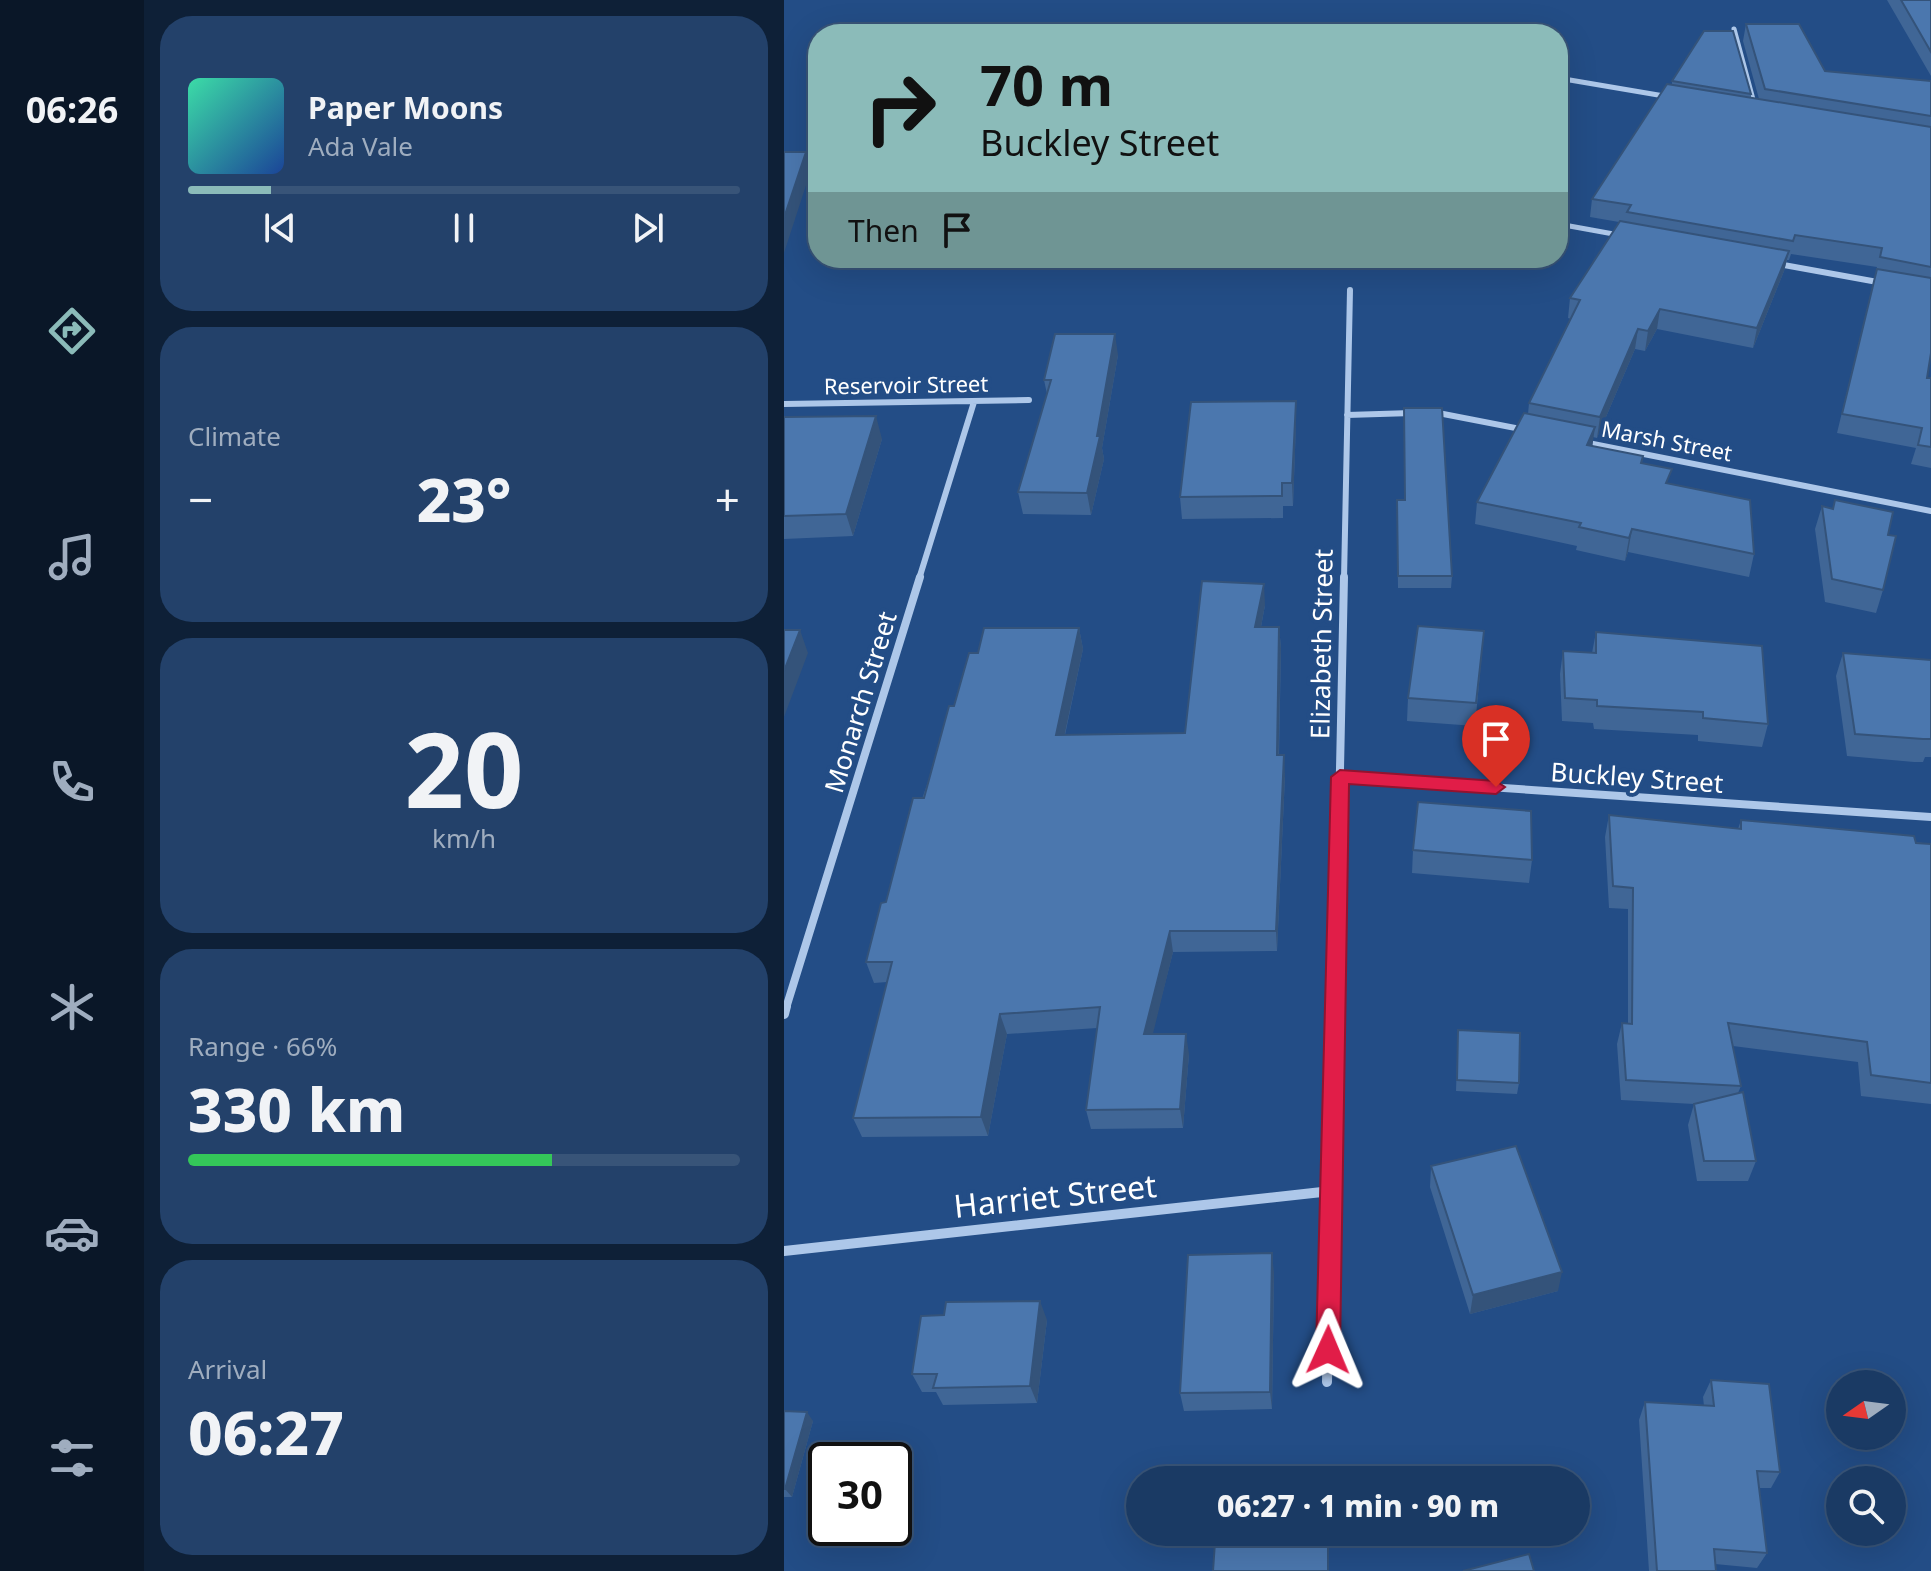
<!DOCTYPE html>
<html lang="en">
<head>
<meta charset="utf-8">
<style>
  body { margin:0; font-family:"Noto Sans",sans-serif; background:#23416a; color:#f1f3f6; height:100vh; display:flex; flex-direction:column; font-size:30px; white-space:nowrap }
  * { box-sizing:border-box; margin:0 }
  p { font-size:26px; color:#9fadbf }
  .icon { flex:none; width:44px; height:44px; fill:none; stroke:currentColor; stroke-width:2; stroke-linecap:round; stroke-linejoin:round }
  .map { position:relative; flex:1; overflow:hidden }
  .drawer { display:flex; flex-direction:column; gap:16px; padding:16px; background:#0e2037; width:640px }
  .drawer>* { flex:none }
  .guide { position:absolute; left:24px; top:24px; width:760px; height:244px; border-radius:32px; box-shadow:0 8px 32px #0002,0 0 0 2px #385478; background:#8bbbb9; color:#111; overflow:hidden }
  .needle { width:52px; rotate:256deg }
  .controls { position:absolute; left:1042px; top:1370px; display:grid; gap:16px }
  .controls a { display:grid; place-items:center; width:80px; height:80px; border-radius:50%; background:#1a3a64; box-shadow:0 8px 32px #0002,0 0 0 2px #385478; font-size:40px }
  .speed { position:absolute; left:24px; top:1442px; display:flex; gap:16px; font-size:40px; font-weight:700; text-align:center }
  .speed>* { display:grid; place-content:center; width:104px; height:104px; border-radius:50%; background:#1a3a64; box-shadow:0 8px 32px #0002,0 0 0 2px #385478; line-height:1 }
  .speed .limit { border:4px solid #111; border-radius:12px; background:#fff; color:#111 }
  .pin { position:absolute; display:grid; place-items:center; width:68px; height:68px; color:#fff; margin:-82px -34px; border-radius:50% 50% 50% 0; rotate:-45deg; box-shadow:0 0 8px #0007 }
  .pin .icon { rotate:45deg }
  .me { position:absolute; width:88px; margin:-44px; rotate:1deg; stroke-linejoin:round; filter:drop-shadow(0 0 6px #0008) }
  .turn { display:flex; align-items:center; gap:28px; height:168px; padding:0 40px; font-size:36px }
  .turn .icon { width:104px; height:104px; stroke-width:2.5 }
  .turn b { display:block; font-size:56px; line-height:68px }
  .then { display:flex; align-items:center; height:76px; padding:0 40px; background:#0003; gap:16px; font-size:30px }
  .big { font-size:60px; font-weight:800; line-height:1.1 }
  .drawer .widget { flex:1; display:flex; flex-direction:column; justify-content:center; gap:12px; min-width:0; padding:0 28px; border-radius:32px; background:#23416a }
  .drawer .dial { align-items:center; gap:0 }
  .dial b { font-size:104px; line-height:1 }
  .song { display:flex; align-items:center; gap:24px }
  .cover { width:96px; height:96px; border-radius:12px; background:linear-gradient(135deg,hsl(160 70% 55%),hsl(220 70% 35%)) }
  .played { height:8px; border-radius:4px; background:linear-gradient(90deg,#8bbbb9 15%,#385478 15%) }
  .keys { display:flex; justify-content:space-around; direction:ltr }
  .heat { display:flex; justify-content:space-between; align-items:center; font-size:44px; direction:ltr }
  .charge { height:12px; border-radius:6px; background:linear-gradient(90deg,#34c759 66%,#385478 0) }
  .trip { position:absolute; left:342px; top:1466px; width:464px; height:80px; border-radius:40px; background:#1a3a64; box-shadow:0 8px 32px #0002,0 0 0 2px #385478; font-weight:800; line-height:80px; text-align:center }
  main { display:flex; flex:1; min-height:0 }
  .dock { display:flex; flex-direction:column; width:144px; justify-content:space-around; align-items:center; background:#0a1728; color:#9fadbf }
  .dock .icon { width:56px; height:56px }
  .dock .active { color:#8bbbb9 }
  .dock b { font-size:36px; color:#f1f3f6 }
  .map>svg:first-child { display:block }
</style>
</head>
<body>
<main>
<nav class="dock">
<b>06:26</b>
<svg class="icon active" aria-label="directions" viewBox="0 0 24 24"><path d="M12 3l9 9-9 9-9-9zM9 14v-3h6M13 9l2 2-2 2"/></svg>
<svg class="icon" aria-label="music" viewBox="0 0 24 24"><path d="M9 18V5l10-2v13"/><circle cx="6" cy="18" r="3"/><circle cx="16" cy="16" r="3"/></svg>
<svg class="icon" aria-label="phone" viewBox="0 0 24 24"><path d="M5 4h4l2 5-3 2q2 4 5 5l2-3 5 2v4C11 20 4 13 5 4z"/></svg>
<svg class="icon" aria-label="climate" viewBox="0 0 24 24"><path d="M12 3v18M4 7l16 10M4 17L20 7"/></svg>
<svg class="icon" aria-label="car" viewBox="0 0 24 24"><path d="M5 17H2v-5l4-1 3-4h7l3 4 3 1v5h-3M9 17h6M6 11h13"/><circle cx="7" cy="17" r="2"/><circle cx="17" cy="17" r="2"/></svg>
<svg class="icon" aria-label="filters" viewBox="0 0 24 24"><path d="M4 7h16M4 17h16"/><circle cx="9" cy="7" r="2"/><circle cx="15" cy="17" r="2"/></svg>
</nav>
<section class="drawer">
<div class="widget">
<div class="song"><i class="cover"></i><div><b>Paper Moons</b><p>Ada Vale</p></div></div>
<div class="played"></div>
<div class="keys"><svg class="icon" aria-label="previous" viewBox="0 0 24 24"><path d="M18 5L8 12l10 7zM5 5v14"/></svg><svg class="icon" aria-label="pause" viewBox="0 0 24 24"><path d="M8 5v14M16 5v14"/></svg><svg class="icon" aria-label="next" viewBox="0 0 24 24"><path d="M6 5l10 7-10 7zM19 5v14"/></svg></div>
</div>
<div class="widget"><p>Climate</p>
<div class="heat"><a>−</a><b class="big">23°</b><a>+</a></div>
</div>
<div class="widget dial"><b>20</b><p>km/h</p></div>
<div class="widget"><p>Range · 66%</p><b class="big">330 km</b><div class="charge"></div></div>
<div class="widget"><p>Arrival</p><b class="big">06:27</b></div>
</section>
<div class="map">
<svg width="1147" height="1571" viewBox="0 0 1147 1571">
  <rect width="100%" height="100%" fill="#234d86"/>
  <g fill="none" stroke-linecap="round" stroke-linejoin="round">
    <path stroke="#adc7e9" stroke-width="5" d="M950,29L971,107
      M774,78L886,97
      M780,225L835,235"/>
    <path stroke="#adc7e9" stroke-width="6" d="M994,264L1099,283
      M0,404L245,400
      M649,412L742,430
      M563,415L628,413
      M799,442L1147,511
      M135,579L190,402
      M560,579L566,290"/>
    <path stroke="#adc7e9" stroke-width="8" d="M556,777L1147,817
      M2,1008L136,577
      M551,1008L560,577"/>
    <path stroke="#adc7e9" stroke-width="10" d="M0,1014L2,1006
      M0,1251L547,1191
      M543,1382L551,1006"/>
  </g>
  <path fill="#406696" d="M1103,0H1147V76Z
    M962,24L1041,71L1147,81V353L1143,378H1147V468L1127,464L1132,448L1053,433L1093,267L1007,254L1005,260H1003L1000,271L969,348L873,329L861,351L851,349L813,438L809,437L808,446L859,456L858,463L970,554L965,577L844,552L841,561L792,550L793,546L691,524L693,502L744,414L745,403L787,319L784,318L786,298L835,222L806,217L808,199L888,85V81L967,94V98L975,99L959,41Z
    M334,355L318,448L320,459L307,515L239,514L234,492L263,394L260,380Z
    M0,417L98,439L69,536L0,539Z
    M512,423L509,506H499V518L398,519L396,497Z
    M1038,506L1104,535L1099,590L1092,613L1041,602L1031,529Z
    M613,512L668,576L667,588H614Z
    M481,605L477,627H495L497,648L495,755L501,776L493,951L389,952L368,1034L405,1054L399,1128L307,1129L302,1110L313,1028L223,1034L204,1136L78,1137L69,1118L103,982L90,983L82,962L170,706L194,653L295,628L299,649L281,735L401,733Z
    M700,631L691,726L623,721L624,698Z
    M812,632L984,724L978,747L914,741V735L810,729L809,723L778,721L776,674L779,651L808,653Z
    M1059,653L1147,660V757H1141L1139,762H1130L1063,756L1052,676Z
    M825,815L954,829L957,820L1147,844V1104L1077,1096L1074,1062L949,1046L957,1086L954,1093L972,1161L964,1181H913L904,1125L910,1104L837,1100L833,1044L838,1023L844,1024V909L825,908L821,837Z
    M629,850L748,860L745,883L628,873Z
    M674,1030L735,1083L733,1094L672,1091Z
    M647,1166L774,1291L686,1314L646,1187Z
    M490,1273L488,1409L400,1411L396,1393Z
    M263,1320L253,1403L159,1405L152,1392H138L128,1374Z
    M927,1380L996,1472L987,1488H975L983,1553L973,1568L931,1564L932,1571H865L855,1420L861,1402L920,1406L919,1397Z
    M0,1411L29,1421L8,1497H0Z"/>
  <path fill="#34537a" d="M22,152L27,170L0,253V218Z
    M1005,251L1000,271L969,348L973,328Z
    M876,309L873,329L861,351L864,331Z
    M854,329L851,349L813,438L816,417Z
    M331,334L334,355L318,448L320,459L307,515L303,493Z
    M512,401V423L509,506L508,483Z
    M92,416L98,439L69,536L62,514Z
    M811,427L808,449L803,445Z
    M848,529L844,552L841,561L845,538Z
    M480,584L481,605L473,648L471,627Z
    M495,627L497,648L494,776L493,755Z
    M295,628L299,649L276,756L272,735Z
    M16,630L24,653L0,717V671Z
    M500,755L501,776L493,951L492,931Z
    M386,931L389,952L364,1054L360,1034Z
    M216,1014L223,1034L204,1136L197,1117Z
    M402,1034L405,1054L399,1128L396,1109Z
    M488,1253L490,1273L488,1409L486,1392Z
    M778,1272L774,1291L686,1314L689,1295Z
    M256,1301L263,1320L253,1403L246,1386Z
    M23,1412L29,1421L8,1497L1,1489Z"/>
  <path fill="#4b77ae" stroke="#34537a" stroke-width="2" d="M1117,0H1147V52Z
    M962,24H1015L1041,71L1147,81V116L981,89Z
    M920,31H949L967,94L888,81Z
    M883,84L1147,127V267L1096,257L1098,248L1011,235L1009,241L843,212L847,205L808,199Z
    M0,152H22L0,218Z
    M836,221L1005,251L973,328L876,309L864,331L854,329L816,417L745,403L796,300L786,298Z
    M1093,269L1147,278V353L1143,378H1147V447L1134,445L1138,428L1058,414Z
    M271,334H331L313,436H316L303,493L234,492L267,380H260Z
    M512,401L508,483H498V496L396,497L407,402Z
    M620,408H658L668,576H614L613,500H621Z
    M740,413L811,427L803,445L859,456L857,463L888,469L882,483L966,500L970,554L848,529L845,538L795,527L797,523L693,502Z
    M92,416L62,514L0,516V417Z
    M1051,500L1109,512L1104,535L1112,536L1099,590L1048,579L1038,506L1049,509Z
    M418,581L480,584L471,627H495L493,755H500L492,931H386L360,1034H402L396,1109L302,1110L316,1007L216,1014L197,1117L69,1118L108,962H82L97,903L102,902L129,798H140L165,706H170L185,653H194L200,628H295L272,735L401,733Z
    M634,626L700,631L692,703L624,698Z
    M0,630H16L0,671Z
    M812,632L978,646L984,724L919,718V712L813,706V700L781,698L779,651L812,653Z
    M1059,653L1147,660V739H1139L1071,734Z
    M634,802L747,811L748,860L629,850Z
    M825,815L957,829V820L1023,826L1130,836L1132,843L1147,844V1083L1087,1075L1083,1042L944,1023L957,1086L842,1080L838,1023L848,1024L849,888L829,886Z
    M674,1030L736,1033L735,1083L673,1080Z
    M959,1092L972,1161H920L910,1104Z
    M732,1146L778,1272L689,1295L647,1166Z
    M488,1253L486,1392L396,1393L404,1255Z
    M256,1301L246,1386L149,1388L153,1374H128L137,1316L160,1315L162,1302Z
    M927,1380L985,1384L996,1472L973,1471L983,1553L930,1549L932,1571H873L861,1402L930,1406Z
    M0,1411L23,1412L1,1489H0Z
    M544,1540V1571H429L431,1542Z
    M745,1554L750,1571H679Z"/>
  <path fill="#e11d48" stroke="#92132f" stroke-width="2" d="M556,770L712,781L721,787L712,794L565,784L556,1350L553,1359L544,1363L535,1359L532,1350L547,777Z"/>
  <g text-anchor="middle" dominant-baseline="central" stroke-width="8" stroke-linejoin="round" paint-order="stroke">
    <g font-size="22" fill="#fff" stroke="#234d86">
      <text transform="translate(122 384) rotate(-1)">Reservoir Street</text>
      <text transform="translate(883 440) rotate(11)">Marsh Street</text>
    </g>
    <g font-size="26" fill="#fff" stroke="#234d86">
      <text transform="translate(537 644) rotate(-89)">Elizabeth Street</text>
      <text transform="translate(76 702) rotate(-73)">Monarch Street</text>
      <text transform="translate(853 777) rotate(4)">Buckley Street</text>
    </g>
    <g font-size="32" fill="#fff" stroke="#234d86">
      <text transform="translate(271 1195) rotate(-6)">Harriet Street</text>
    </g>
  </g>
</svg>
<div class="controls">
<a><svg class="needle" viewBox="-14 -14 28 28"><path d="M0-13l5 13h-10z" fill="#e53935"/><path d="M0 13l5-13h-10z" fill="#9fadbf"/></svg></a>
<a><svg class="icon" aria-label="search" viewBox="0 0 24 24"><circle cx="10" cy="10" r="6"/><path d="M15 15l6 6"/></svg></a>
</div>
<div class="speed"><div class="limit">30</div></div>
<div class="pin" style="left:712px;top:787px;background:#d93025"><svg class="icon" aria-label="arrive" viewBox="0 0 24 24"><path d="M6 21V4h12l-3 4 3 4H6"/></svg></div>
<svg class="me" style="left:544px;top:1350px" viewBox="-20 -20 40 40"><path d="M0-17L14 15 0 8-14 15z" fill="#e11d48" stroke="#fff" stroke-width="4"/></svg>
<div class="trip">06:27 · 1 min · 90 m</div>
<div class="guide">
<div class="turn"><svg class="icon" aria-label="right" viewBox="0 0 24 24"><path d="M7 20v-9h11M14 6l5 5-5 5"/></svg><div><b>70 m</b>Buckley Street</div></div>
<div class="then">Then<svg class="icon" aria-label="arrive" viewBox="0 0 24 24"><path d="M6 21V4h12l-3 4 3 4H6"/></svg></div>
</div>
</div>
</main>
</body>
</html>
